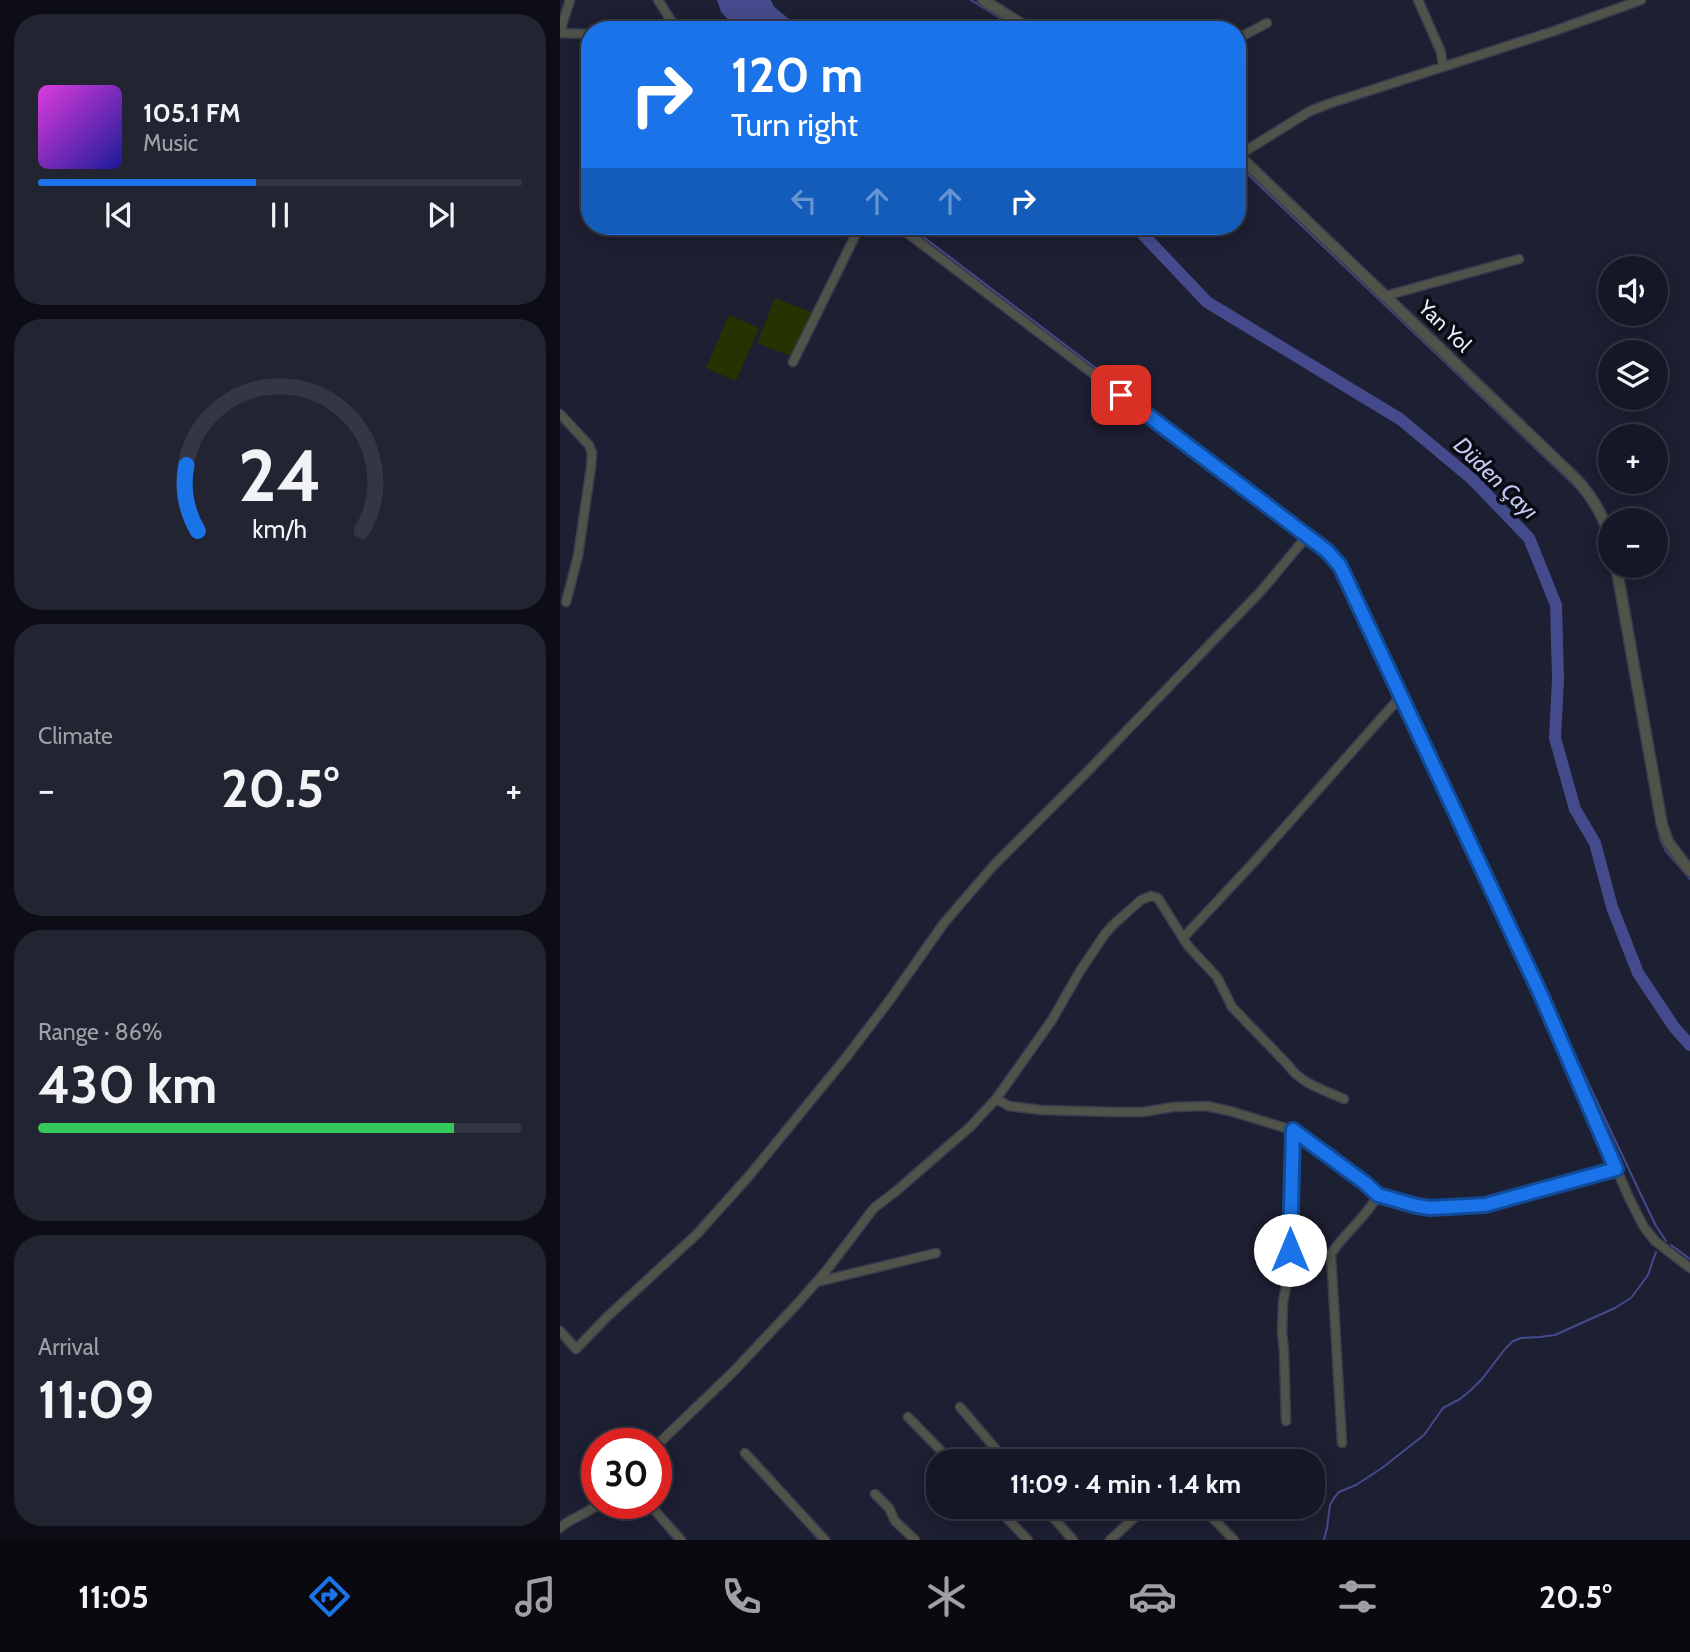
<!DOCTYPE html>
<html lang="en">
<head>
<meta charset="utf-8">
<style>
  body { margin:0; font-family:Cabin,sans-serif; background:#232432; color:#f1f3f6; height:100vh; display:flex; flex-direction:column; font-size:26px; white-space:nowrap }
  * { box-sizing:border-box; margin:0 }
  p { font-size:23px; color:#9e9fa7 }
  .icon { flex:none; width:38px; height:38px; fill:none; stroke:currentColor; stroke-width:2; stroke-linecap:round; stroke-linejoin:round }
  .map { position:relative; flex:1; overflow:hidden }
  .side { display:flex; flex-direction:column; gap:14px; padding:14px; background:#0c0d15; width:560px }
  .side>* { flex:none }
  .top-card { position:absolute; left:21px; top:21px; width:665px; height:214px; border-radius:28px; box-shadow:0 4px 18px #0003,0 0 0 2px #353643; background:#1a73e8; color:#fff; overflow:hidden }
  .controls { position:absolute; left:1038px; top:256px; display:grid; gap:14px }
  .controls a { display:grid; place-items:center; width:70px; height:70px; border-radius:50%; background:#161726; box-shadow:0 4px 18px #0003,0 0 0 2px #353643; font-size:35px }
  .speed { position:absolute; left:21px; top:1428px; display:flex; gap:14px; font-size:35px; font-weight:700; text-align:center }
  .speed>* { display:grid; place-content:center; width:91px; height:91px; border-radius:50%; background:#161726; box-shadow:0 4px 18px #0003,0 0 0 2px #353643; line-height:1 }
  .speed .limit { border:10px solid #d22; background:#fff; color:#111 }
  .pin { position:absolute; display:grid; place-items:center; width:60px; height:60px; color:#fff; margin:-30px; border-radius:14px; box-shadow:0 4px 10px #0006 }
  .me { position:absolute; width:77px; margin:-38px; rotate:0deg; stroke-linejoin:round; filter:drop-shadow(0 0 5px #0008) }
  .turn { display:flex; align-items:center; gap:24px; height:147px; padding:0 35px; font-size:32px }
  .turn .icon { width:91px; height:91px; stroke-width:2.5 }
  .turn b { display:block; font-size:49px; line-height:60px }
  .lanes { display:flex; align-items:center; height:66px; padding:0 35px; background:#0003; justify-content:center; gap:35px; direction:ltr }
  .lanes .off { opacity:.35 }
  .big { font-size:52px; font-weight:800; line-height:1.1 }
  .side .tile { flex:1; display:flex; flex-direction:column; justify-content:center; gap:10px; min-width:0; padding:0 24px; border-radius:28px; background:#232432 }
  .side .dial { align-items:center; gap:0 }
  .dial svg { height:182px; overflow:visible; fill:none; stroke:#353643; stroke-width:7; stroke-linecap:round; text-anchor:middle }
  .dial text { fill:#f1f3f6; stroke:none }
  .song { display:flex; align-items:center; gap:21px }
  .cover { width:84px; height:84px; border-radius:10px; background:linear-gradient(135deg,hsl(300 70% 55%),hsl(240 70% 35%)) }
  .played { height:7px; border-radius:4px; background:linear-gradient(90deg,#1a73e8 45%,#353643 45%) }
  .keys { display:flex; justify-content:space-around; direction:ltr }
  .heat { display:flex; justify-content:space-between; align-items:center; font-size:38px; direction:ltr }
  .charge { height:10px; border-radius:5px; background:linear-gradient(90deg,#34c759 86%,#353643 0) }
  .trip { position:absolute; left:366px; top:1449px; width:399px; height:70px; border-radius:28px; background:#161726; box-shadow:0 4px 18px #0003,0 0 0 2px #353643; font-weight:800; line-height:70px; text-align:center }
  .tabs { display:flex; height:112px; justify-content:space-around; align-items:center; background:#09090f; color:#9e9fa7 }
  .tabs .icon { width:49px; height:49px }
  .tabs .selected { color:#1a73e8 }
  .tabs b { font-size:32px; color:#f1f3f6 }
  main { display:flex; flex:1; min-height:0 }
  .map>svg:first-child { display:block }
</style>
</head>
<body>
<main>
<section class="side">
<div class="tile">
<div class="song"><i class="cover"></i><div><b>105.1 FM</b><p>Music</p></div></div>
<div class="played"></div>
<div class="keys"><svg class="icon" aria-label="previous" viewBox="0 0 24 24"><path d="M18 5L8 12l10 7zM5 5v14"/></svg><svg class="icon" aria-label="pause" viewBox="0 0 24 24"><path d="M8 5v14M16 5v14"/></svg><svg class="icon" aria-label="next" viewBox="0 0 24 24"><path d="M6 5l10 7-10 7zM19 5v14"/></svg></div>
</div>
<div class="tile dial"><svg viewBox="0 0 100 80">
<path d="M14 69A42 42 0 1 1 86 69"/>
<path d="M14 69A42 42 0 0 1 9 40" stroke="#1a73e8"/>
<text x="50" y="56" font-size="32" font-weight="700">24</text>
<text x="50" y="72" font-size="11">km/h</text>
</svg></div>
<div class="tile"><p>Climate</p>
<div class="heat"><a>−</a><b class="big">20.5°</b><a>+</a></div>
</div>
<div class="tile"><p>Range · 86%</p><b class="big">430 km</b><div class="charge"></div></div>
<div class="tile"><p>Arrival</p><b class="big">11:09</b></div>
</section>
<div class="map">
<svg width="1130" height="1540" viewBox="0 0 1130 1540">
  <rect width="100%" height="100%" fill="#1d1f32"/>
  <path fill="#263200" d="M215,298L251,312L233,357L197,343Z
    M169,315L199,328L176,381L146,368Z"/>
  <path fill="#454a8c" d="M157,0H211L221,24L217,30H178L161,12Z"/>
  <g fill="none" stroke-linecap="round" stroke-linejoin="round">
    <path stroke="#454a8c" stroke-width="2" d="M103,0L122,30
      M411,0L459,30
      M677,164L1018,489
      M349,226L772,548L783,561L1073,1178L1096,1226L1106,1241
      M1046,539L1050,562
      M1051,565L1100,839L1106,851L1130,879
      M1111,1245L1130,1259
      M764,1540L767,1528L770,1505L774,1498L779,1492L796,1485L822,1468L864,1435L883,1408L900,1399L911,1390L922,1379L945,1349L953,1341L961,1338L980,1337L995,1335L1055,1308L1071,1298L1088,1275L1096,1252"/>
    <path stroke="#454a8c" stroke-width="12" d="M196,0L233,30
      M575,226L647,302L840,419L912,479L969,538L996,605L998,679L995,738L1015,809L1035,843L1052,907L1078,973L1114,1027L1130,1045"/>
    <defs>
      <path id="minor" d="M98,0L117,30
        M858,0L881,52L883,67
        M0,33L30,34
        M1,33L2,25L10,0
        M677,39L707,23
        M679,155L750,111L768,104L994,31L1081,0
        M338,226L767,551L780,566L980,995L1070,1200L1084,1227L1095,1241L1130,1268
        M825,296L959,259
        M233,362L300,226
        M0,414L29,445L32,453L31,467L18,556L6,602
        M623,938L695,861L841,696
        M436,1099L449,1106L481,1110L553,1112H583L613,1107L646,1106L670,1111L732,1130L805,1183L818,1195L857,1206L870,1208L925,1204L1037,1176L1056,1169
        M257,1282L376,1253
        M0,1331L16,1349L47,1317L137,1234L189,1176L288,1055L329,1001L384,923L434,865L525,774L702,590L747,536
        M400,1407L446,1461
        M348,1417L391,1461
        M726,1421L724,1351L722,1332L723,1302L730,1267V1233L732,1130
        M782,1443L771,1254C785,1232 806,1218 818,1195
        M96,1446L174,1371L238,1303L266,1271L314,1208L335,1192L410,1127L436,1099L492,1020L520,971L545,934L554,924L581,900L591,896L598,898L628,946L657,977L672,1007L728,1065C741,1084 764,1090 784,1099
        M185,1453L265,1540
        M315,1494L329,1508L335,1521L355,1540
        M88,1503L121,1540
        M436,1507L468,1540
        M484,1507L513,1540
        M642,1507L674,1540
        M0,1528C11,1517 27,1515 39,1503
        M550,1540L586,1507"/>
      <path id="tertiary" d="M423,0L471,30
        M677,154L1016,479C1032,496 1043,515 1050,538
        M1056,565L1102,825L1108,842L1130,871"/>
    </defs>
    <use href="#minor" stroke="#3a3c4e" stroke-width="11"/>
    <use href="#tertiary" stroke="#3a3c4e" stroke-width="13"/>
    <use href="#minor" stroke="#505349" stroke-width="8"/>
    <use href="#tertiary" stroke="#505349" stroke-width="10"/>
  </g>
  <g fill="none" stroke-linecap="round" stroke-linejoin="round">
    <defs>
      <path id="route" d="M561,395L767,551L780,566L981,995L1056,1169L925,1205L870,1208L857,1206L818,1195L805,1183L733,1130L730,1250"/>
    </defs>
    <use href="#route" stroke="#114b97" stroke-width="18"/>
    <use href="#route" stroke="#1a73e8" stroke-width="12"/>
  </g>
  <g text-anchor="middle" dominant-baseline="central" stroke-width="7" stroke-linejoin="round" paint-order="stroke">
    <g font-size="21" fill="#e9ecf9" stroke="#090a12">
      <text transform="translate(885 326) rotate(44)">Yan Yol</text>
    </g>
    <g font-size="23" font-style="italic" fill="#c3caf1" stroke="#090a12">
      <text transform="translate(936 478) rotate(44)">Düden Çayı</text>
    </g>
  </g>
</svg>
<div class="controls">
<a><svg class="icon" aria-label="sound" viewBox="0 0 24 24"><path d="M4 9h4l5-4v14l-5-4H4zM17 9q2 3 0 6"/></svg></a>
<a><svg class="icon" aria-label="layers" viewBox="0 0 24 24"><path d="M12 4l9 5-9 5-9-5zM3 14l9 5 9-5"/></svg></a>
<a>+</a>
<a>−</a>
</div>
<div class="speed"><div class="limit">30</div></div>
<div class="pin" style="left:561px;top:395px;background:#d93025"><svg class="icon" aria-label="arrive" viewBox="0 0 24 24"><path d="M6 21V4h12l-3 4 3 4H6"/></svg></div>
<svg class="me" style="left:730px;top:1250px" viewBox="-20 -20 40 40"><circle r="19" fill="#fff"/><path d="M0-13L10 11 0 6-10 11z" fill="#1a73e8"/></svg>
<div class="trip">11:09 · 4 min · 1.4 km</div>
<div class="top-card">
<div class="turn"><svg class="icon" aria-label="right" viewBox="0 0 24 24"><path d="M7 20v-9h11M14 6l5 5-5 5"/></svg><div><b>120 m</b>Turn right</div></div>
<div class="lanes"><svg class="icon off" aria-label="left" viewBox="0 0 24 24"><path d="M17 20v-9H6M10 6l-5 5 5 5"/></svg><svg class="icon off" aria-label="ahead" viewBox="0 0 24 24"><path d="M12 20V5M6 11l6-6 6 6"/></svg><svg class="icon off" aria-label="ahead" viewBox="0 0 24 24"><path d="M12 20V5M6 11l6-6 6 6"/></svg><svg class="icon" aria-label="right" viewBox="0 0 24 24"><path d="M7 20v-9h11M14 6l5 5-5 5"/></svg></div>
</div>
</div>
</main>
<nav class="tabs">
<b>11:05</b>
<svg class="icon selected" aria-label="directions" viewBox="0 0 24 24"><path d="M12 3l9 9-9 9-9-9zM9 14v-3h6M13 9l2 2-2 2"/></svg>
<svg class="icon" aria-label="music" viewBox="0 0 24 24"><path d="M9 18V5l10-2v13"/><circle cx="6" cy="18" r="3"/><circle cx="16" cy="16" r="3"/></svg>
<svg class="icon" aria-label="phone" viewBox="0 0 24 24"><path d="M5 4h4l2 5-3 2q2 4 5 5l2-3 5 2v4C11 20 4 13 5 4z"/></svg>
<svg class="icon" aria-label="climate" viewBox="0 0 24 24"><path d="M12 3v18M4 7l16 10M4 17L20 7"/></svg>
<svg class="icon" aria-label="car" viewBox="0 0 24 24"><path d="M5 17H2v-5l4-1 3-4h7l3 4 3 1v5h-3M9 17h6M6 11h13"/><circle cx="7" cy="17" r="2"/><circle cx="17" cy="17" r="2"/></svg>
<svg class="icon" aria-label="filters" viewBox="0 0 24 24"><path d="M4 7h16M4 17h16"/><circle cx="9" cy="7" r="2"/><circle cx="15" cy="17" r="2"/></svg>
<b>20.5°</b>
</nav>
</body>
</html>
